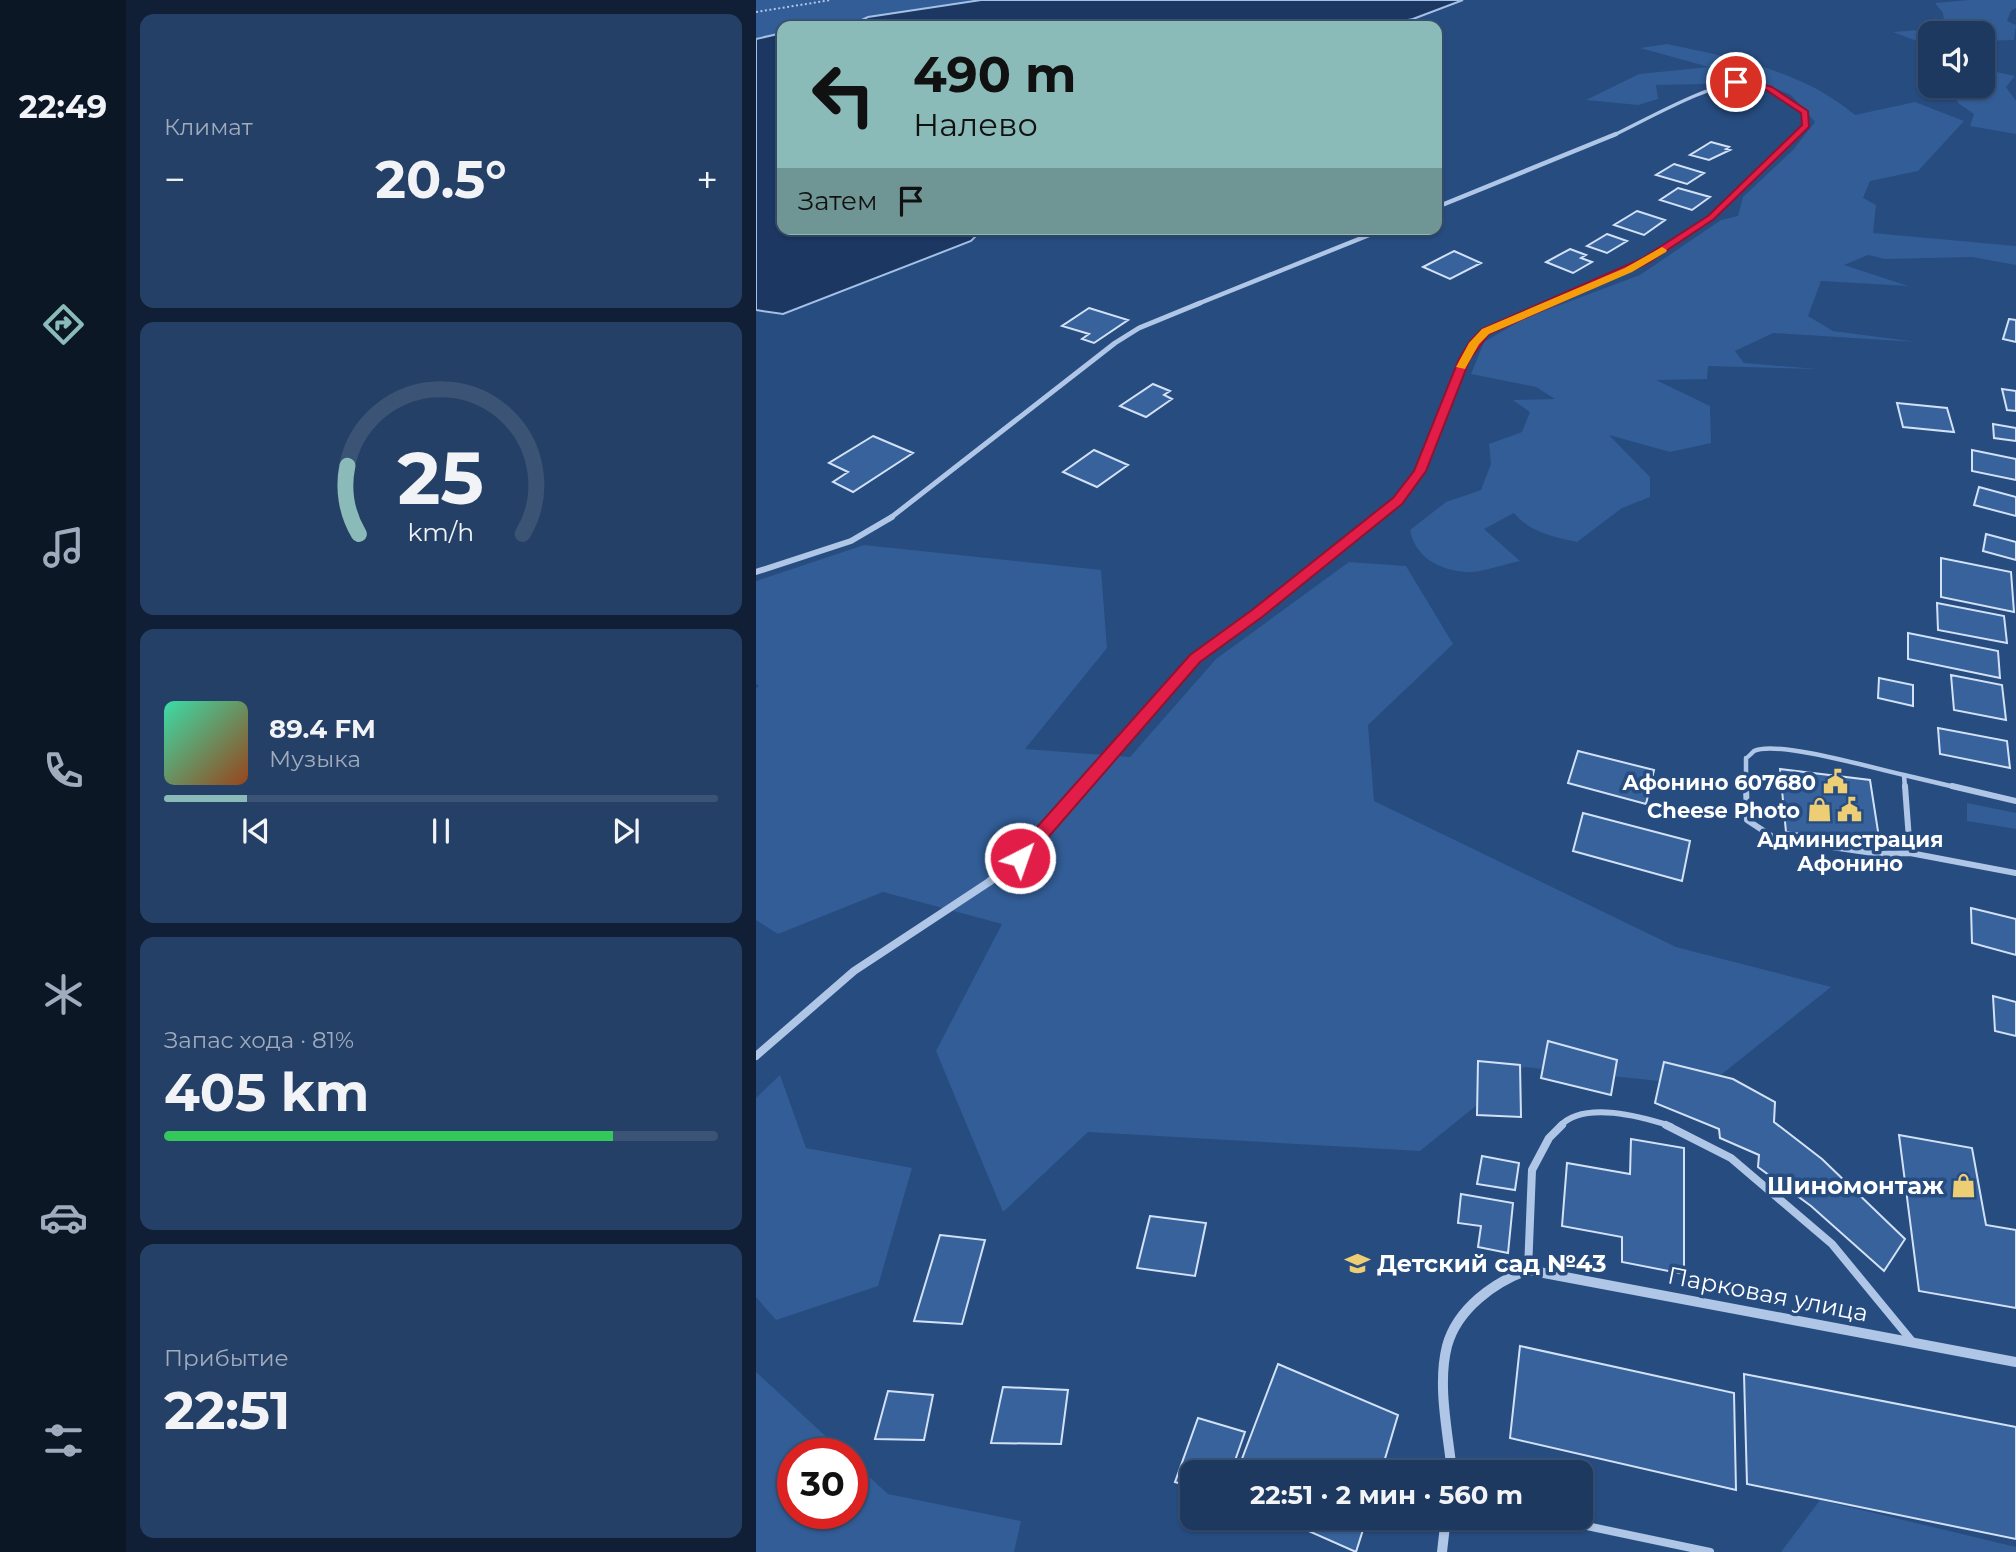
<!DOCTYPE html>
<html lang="ru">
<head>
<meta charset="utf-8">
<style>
  body { margin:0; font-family:Montserrat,sans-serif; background:#254066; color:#f1f3f6; height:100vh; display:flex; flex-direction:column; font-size:26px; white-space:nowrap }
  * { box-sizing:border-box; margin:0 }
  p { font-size:23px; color:#a0acbd }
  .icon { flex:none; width:38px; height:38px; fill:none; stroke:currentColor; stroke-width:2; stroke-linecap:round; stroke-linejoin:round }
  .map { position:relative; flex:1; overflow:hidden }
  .sheet { display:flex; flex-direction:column; gap:14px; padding:14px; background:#101f35; width:630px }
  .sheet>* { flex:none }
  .hud { position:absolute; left:21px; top:21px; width:665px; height:214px; border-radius:14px; box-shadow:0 2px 5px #0004,0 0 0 2px #3b5375; background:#8bbbb9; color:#111; overflow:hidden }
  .fabs { position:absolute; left:1162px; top:21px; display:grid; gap:14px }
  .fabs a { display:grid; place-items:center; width:77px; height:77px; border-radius:14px; background:#1d3960; box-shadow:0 2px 5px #0004,0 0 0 2px #3b5375; font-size:35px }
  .speed { position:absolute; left:21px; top:1438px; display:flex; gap:14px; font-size:35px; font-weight:700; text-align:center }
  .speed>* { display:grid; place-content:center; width:91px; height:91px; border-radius:50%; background:#1d3960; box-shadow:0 2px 5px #0004,0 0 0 2px #3b5375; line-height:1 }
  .speed .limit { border:10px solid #d22; background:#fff; color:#111 }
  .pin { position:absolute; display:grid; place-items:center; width:60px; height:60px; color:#fff; margin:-30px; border:4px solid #fff; border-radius:50%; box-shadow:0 2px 7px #0007 }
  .me { position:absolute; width:77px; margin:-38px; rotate:41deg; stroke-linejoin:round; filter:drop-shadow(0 0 5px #0008) }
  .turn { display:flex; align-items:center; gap:24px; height:147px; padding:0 21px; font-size:32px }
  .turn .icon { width:91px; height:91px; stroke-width:2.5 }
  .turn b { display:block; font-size:49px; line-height:60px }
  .then { display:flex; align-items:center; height:66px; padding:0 21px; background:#0003; gap:14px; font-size:26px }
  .big { font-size:52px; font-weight:700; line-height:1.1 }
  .sheet .tile { flex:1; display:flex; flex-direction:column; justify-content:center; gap:10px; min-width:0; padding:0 24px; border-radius:14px; background:#254066 }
  .sheet .dial { align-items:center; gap:0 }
  .dial svg { height:182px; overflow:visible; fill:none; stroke:#3b5375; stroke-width:7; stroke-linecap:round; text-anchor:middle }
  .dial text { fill:#f1f3f6; stroke:none }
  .song { display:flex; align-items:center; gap:21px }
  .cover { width:84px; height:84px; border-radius:10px; background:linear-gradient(135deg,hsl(160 70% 55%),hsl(20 70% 35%)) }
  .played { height:7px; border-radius:4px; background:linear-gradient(90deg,#8bbbb9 15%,#3b5375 15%) }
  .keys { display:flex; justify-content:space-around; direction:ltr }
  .heat { display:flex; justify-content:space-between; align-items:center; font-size:38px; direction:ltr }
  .charge { height:10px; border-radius:5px; background:linear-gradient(90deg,#34c759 81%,#3b5375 0) }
  .trip { position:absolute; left:424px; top:1460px; width:413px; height:70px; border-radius:14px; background:#1d3960; box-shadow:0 2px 5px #0004,0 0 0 2px #3b5375; font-weight:700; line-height:70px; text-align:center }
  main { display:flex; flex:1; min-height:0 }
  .tabs { display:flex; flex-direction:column; width:126px; justify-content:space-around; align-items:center; background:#0c1726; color:#a0acbd }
  .tabs .icon { width:49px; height:49px }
  .tabs .current { color:#8bbbb9 }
  .tabs b { font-size:32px; color:#f1f3f6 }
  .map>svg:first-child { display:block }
</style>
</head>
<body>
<main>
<nav class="tabs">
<b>22:49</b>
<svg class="icon current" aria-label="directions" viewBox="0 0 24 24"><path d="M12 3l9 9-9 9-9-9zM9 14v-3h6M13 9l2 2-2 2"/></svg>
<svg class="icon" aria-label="music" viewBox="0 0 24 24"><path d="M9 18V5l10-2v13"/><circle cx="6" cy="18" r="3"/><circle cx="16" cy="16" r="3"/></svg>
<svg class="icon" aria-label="phone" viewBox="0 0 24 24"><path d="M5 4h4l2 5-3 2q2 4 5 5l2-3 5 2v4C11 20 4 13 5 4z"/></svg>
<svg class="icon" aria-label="climate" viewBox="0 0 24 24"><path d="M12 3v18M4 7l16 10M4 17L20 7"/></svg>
<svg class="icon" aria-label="car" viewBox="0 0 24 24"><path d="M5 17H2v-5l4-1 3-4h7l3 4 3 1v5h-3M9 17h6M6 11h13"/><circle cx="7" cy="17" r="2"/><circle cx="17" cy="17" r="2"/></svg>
<svg class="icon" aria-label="filters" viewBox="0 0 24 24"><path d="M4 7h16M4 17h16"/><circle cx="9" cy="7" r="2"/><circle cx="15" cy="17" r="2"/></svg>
</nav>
<section class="sheet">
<div class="tile"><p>Климат</p>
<div class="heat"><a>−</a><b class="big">20.5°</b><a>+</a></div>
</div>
<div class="tile dial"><svg viewBox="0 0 100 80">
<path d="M14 69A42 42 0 1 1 86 69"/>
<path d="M14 69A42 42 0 0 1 9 39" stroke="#8bbbb9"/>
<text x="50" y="56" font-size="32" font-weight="700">25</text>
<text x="50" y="72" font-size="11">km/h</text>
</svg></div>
<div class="tile">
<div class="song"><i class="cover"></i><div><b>89.4 FM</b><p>Музыка</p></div></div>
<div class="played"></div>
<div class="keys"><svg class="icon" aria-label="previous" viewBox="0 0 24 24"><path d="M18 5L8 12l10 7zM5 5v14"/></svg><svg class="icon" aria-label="pause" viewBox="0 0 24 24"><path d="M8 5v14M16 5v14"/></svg><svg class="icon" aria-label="next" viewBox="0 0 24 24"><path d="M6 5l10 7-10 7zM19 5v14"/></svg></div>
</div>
<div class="tile"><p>Запас хода · 81%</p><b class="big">405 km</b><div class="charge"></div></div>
<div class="tile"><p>Прибытие</p><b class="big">22:51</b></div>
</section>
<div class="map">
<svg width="1260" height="1552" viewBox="0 0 1260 1552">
  <rect width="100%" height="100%" fill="#274c80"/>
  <path fill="#325d97" d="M0,0H225L112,17L93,26H26V33L0,39Z
    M1213,0H1260V8L1255,11L1251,21L1260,25L1258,40L1227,41V33H1174V43L1161,41L1137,32L1189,28L1187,13L1179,3Z
    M911,44C977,58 1046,70 1099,115L1159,102L1208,121L1162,171L1114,181L1107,198L1120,205L1117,233L1260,246V265L1216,257L1129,259L1112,255L1088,265L1152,286L1065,281L1052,316L1077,331L1161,342L1017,333L979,351L988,363L1061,369L952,366L951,379L900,380L954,406L955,443L914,452L853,435L894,477V497L866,508L821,542C799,537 773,532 758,513L728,529L764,561C748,564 726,573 710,572C683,570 659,557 654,530L690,502L725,490L735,464L733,444L766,432L774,412L757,400L799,399L780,387L715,374L728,342L769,318L884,275L965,220L982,216L987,197L1037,150L1059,122L1035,95L988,76L950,84L900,85L902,99L882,105L830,100L883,74L953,67L884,48Z
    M1227,69L1259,76L1250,87L1260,101V134L1214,126L1218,114L1202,103L1197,92L1186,86H1227Z
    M108,545L345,570L351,648L269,749L374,757L460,659L593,562L650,566L697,644L612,725L618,801L920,947L1075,987L951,1086L768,1067L664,1151L332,1132L247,1212L180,1051L246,924L127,892L22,934L0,920V688L3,686L0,684V581Z
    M1211,803L1260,813V829L1211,821Z
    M24,1075L50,1148L156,1168L122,1286L20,1320L0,1297V1098Z
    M0,1372L89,1454H37V1514H96V1461L132,1494L265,1521L258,1552H0Z
    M1064,1500L1260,1547V1552H1025Z"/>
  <path fill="#1c3761" stroke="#a3c0e6" stroke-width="2" d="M225,0H707L657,19L623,26H93L112,17Z
    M26,33V229H227L215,241L27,314L0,310V39Z"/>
  <path fill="#38629c" stroke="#d2e1f5" stroke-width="2" d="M955,142L973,147L970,149L974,150L953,160L934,155Z
    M918,164L948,173L931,184L900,175Z
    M922,188L954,197L936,210L904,200Z
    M881,211L909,220L888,235L858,225Z
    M851,234L871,241L851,253L831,246Z
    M814,249L830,255L825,258L836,262L817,273L790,262Z
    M698,251L725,263L694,279L667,267Z
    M333,308L372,320L338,343L326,339L333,334L306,326Z
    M1253,319L1260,320V342L1247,339Z
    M397,384L414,391L408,395L416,399L390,417L364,406Z
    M1246,389L1260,391V411L1251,410Z
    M1141,403L1191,408L1198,432L1147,427Z
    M1237,424L1260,428V441L1238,438Z
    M117,436L157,453L97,492L77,482L92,472L73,463Z
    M338,450L372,465L341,487L307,472Z
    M1216,450L1260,459V480L1216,471Z
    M1223,487L1260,497V516L1218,505Z
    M1230,534L1260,542V560L1227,551Z
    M1185,558L1255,572L1258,612L1185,597Z
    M1181,603L1248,616L1251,643L1182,630Z
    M1152,633L1242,651L1244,678L1152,659Z
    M1195,675L1246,685L1250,720L1198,710Z
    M1123,678L1157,685V706L1122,698Z
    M1182,728L1251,741L1254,768L1184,754Z
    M822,751L898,770L890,804L812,783Z
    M1024,769L1114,780L1124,844L1030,832Z
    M827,813L934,841L926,881L817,851Z
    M1215,908L1260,919V955L1216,943Z
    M1237,996L1260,1002V1036L1239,1031Z
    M792,1041L861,1060L855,1095L785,1078Z
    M722,1061L764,1065L765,1117L721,1115Z
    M908,1062L977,1079L1019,1102L1018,1122L1066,1159L1149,1239L1128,1271L1055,1206L1002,1167L1003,1155L964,1138L963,1129L899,1103Z
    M1143,1135L1216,1148L1230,1225L1260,1230V1308L1163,1291Z
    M875,1139L928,1148V1274L866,1262V1237L806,1226L811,1163L874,1174Z
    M726,1156L763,1163L759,1190L721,1184Z
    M705,1194L757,1203L752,1253L722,1247L725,1226L702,1223Z
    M394,1216L450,1223L439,1276L381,1268Z
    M184,1235L229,1240L206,1324L158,1321Z
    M764,1346L978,1393L980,1490L754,1438Z
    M522,1364L642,1415L625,1472H481Z
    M988,1374L1260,1427V1539L991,1484Z
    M247,1387L312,1390L305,1444L235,1443Z
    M132,1391L177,1395L168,1440L119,1439Z
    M442,1418L489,1432L475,1472H436V1487L419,1482Z
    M521,1517H611L600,1552Z"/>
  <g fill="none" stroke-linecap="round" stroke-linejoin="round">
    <path stroke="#afc6e6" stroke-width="2" stroke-dasharray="2 2.5" stroke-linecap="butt" d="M0,12L75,0"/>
    <path stroke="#afc6e6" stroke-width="4.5" d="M990,788V758C991,758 998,751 998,751C1022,740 1120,769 1148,775
      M1149,788L1148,775L1203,788"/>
    <path stroke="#afc6e6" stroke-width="6" d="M990,786L991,820L1020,839L1124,854L1154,853
      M1149,786L1154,853L1260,873
      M1196,786L1260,801
      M804,1126C828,1100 886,1117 915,1126"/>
    <path stroke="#afc6e6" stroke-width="8" d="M910,1125L975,1158L1076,1244L1155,1340
      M772,1270L776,1170L793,1138L806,1125
      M788,1517L954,1552"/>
    <path stroke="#afc6e6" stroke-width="3.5" d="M856,136C888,121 959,80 991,82C1011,83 1033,102 1049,112L1050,125L1039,136"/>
    <path stroke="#afc6e6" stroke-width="4.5" d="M681,207L860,134
      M439,305L628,229
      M789,305L889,261L955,217L1041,134"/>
    <path stroke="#afc6e6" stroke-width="5" d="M133,519L359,343L383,328L444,303
      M619,519L641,501L664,471L708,359L729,332L793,303"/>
    <path stroke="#afc6e6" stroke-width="6" d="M0,572L95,541L136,517
      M326,788L439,659L621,517"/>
    <path stroke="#afc6e6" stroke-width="8" d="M0,1056L98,971L233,882L264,858L327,786"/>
    <path stroke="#afc6e6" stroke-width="10" d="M696,1472C692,1433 681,1385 691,1346C701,1309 738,1282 772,1270L1260,1362
      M686,1552L690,1517"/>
  </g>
  <path fill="#e11d48" stroke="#92132f" stroke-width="2" d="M992,80L1016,87L1052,111L1053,127L958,219L892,263L733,334L714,359L670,471L646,504L506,617L444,662L270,863H258L255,858L258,853L434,655L496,610L637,498L658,471L703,359L714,341L726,329L885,259L952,216L1046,125L1045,113L1010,90L976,82Z"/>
  <path fill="#f59e0b" d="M906,247L911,250L910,252L876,272L733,334L723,344L709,369L700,367L713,343L726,329L869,268Z"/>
  <defs>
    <symbol id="civic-bare" viewBox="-9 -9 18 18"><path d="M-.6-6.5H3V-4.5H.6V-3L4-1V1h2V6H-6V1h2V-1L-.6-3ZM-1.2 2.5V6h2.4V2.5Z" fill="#eece75" stroke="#274c80" stroke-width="2.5" paint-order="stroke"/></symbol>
    <symbol id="shop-bare" viewBox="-9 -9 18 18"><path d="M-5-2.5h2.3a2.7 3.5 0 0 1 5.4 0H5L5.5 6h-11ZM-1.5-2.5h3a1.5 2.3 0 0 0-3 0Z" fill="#eece75" stroke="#274c80" stroke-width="2.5" paint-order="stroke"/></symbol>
    <symbol id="school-bare" viewBox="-9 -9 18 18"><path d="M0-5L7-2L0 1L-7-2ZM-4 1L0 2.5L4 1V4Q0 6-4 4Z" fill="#eece75" stroke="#274c80" stroke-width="2.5" paint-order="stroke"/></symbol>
  </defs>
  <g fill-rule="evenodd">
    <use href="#civic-bare" x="1062" y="764" width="35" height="35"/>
    <use href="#shop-bare" x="1046" y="792" width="35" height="35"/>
    <use href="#civic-bare" x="1076" y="792" width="35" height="35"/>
    <use href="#shop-bare" x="1190" y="1168" width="35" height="35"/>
    <use href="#school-bare" x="584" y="1246" width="35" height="35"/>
  </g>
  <g text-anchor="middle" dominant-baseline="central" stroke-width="7" stroke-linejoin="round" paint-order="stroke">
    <g font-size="21" font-weight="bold" fill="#fff" stroke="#274c80" text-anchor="end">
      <text x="1060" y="782">Афонино 607680</text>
      <text x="1044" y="810">Cheese Photo</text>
      <text x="1094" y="839" text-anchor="middle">Администрация<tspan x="1094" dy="24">Афонино</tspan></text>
    </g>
    <g font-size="24" font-weight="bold" fill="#fff" stroke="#274c80" text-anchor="end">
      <text x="1188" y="1185">Шиномонтаж</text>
      <text x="621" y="1263" text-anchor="start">Детский сад №43</text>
    </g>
    <g font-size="24" fill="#fff" stroke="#274c80">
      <text transform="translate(1012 1294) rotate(11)">Парковая улица</text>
    </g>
  </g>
</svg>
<div class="fabs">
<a><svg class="icon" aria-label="sound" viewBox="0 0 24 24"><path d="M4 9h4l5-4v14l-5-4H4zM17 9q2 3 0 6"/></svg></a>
</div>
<div class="speed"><div class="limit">30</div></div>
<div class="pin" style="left:980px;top:82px;background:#d93025"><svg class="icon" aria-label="arrive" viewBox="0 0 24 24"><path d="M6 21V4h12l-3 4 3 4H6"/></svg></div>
<svg class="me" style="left:264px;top:858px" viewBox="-20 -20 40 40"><circle r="17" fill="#e11d48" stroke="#fff" stroke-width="3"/><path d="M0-11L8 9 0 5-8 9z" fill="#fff"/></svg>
<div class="trip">22:51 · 2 мин · 560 m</div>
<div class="hud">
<div class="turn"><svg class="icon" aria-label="left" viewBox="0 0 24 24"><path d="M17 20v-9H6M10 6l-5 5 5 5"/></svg><div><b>490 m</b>Налево</div></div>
<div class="then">Затем<svg class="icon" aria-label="arrive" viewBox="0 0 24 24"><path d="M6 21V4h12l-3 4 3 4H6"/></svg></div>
</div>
</div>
</main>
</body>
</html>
